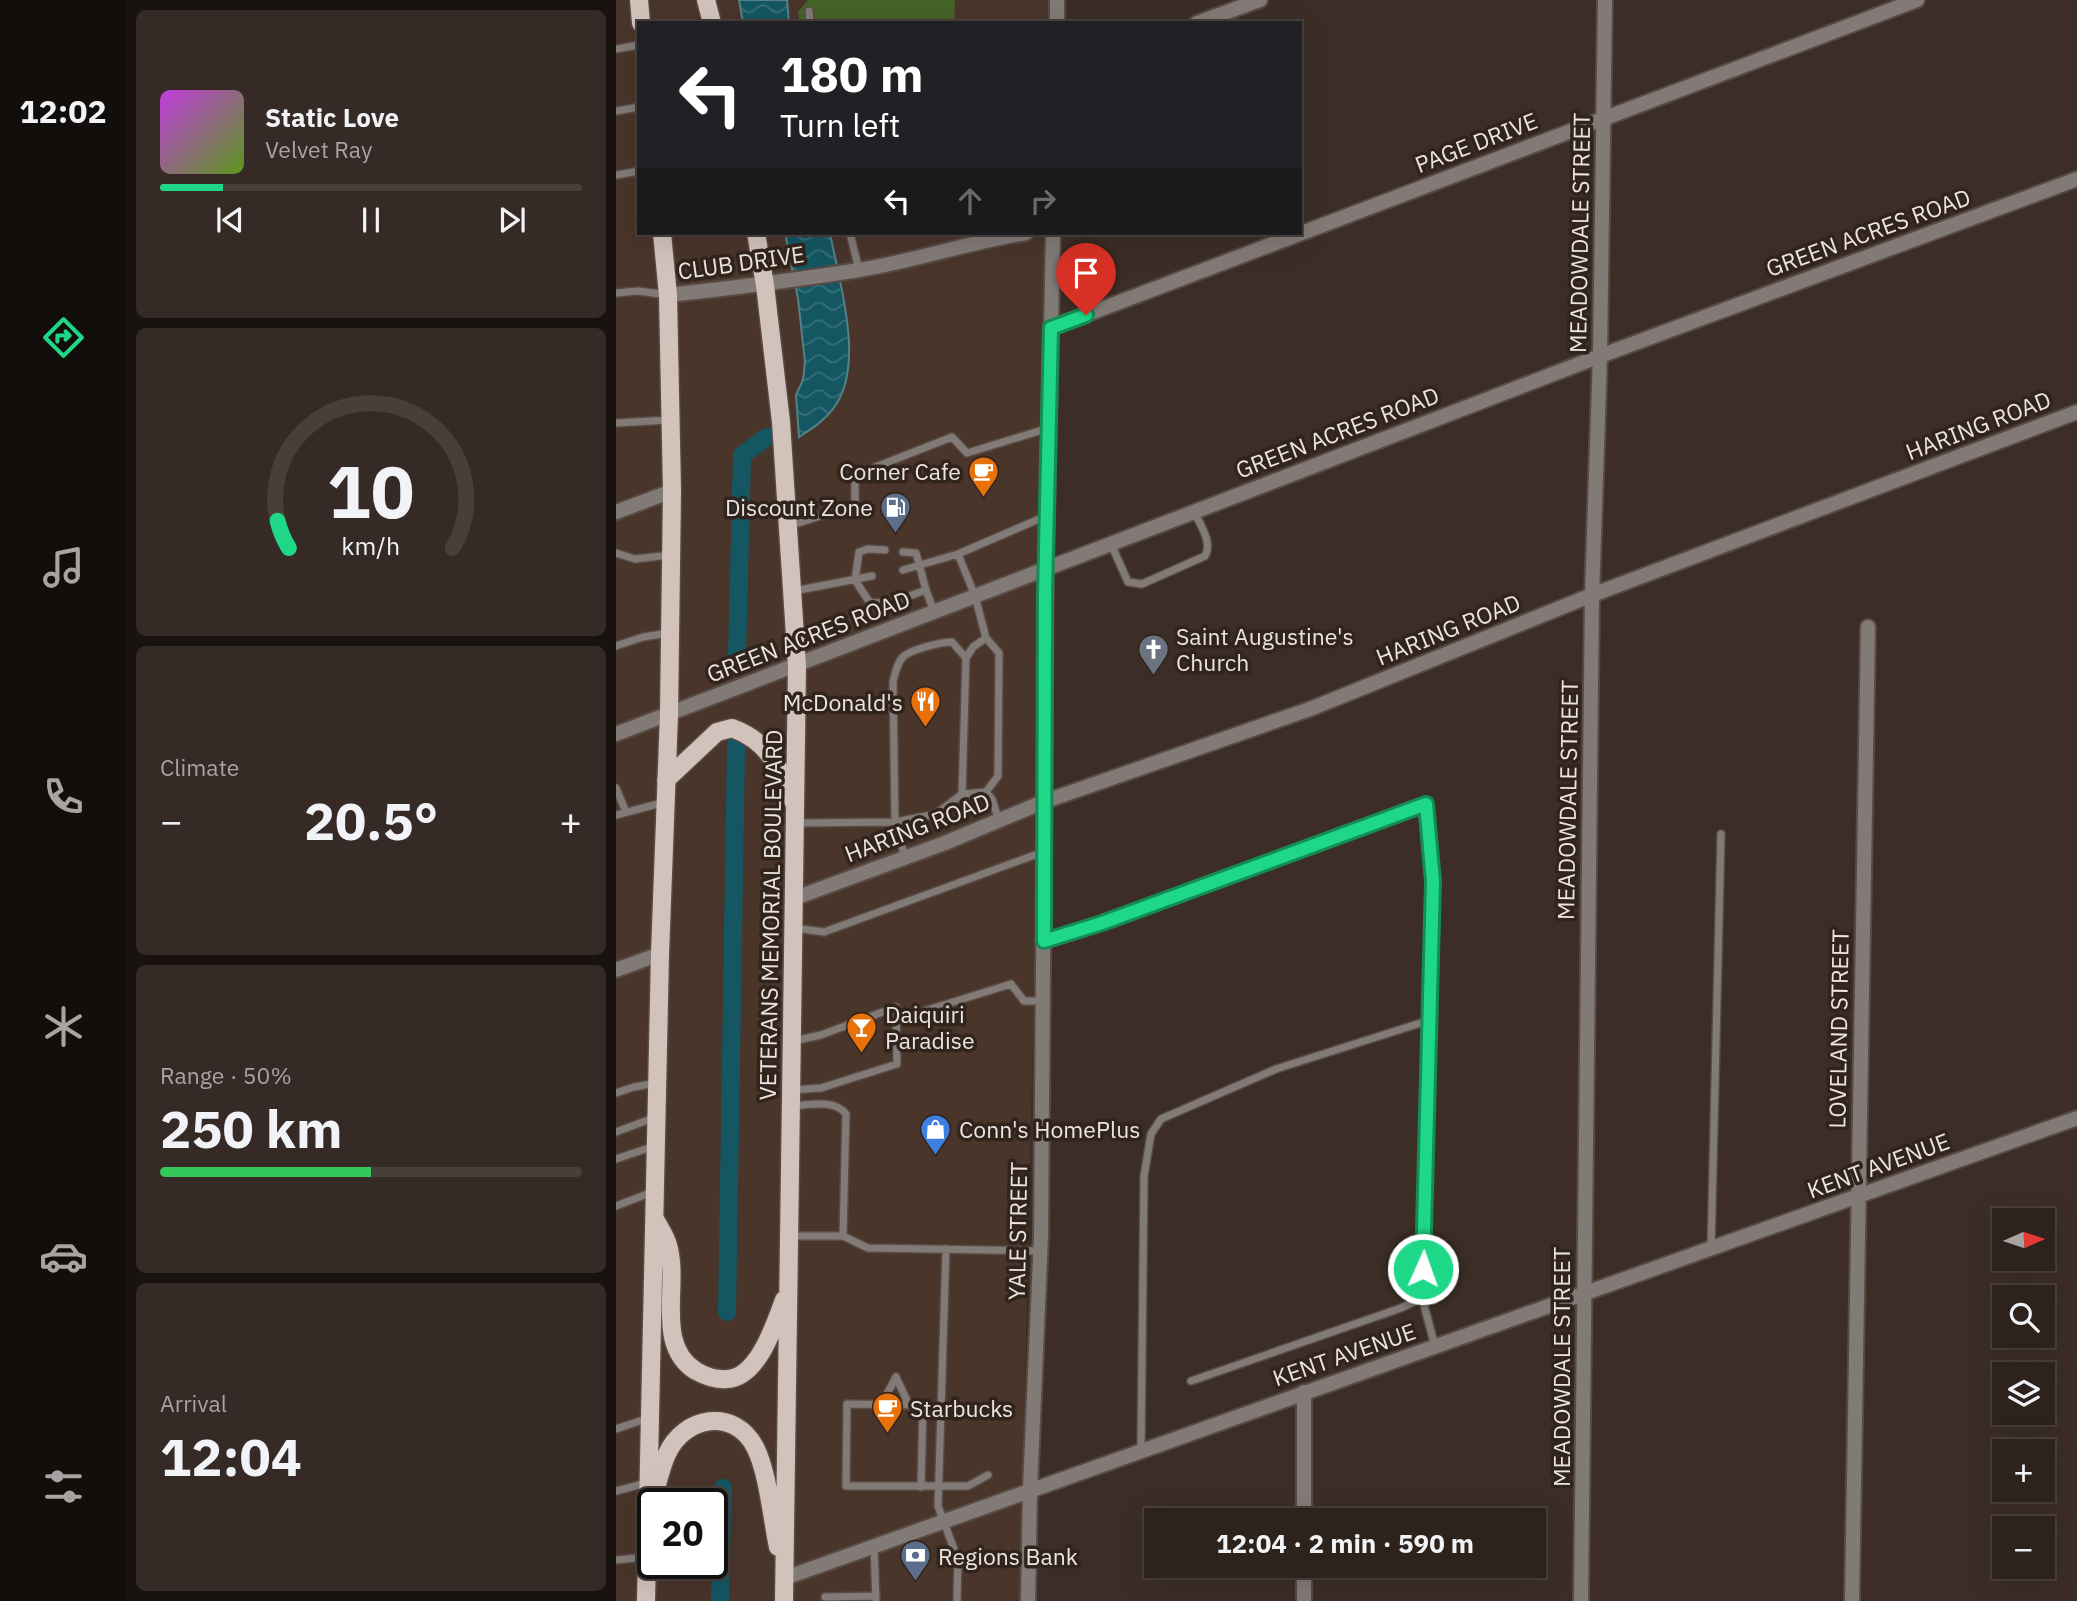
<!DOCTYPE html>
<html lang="en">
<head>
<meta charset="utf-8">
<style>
  body { margin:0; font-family:"IBM Plex Sans",sans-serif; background:#352a25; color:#f1f3f6; height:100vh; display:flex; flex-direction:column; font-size:26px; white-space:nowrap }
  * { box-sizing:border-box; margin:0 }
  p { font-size:23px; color:#a7a4a3 }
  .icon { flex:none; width:38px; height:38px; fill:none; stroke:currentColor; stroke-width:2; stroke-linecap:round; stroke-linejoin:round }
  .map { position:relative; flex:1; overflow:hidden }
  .sheet { display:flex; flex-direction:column; gap:10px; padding:10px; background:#19130f; width:490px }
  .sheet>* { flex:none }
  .hud { position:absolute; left:21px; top:21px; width:665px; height:214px; border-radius:0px; box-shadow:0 7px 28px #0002,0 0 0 2px #483f3b; background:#202124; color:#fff; overflow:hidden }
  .needle { width:46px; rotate:87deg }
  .tools { position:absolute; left:1376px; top:1208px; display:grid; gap:14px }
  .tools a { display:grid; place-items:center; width:63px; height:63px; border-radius:0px; background:#2d221c; box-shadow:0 7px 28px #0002,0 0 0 2px #483f3b; font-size:35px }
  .speed { position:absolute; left:21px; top:1488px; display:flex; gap:14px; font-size:35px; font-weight:700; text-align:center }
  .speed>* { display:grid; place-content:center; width:91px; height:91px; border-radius:50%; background:#2d221c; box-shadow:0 7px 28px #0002,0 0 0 2px #483f3b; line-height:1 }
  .speed .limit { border:4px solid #111; border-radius:10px; background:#fff; color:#111 }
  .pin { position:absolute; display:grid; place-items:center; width:60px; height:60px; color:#fff; margin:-72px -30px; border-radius:50% 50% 50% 0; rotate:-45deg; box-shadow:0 0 7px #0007 }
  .pin .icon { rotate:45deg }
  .me { position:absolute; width:77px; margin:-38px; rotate:2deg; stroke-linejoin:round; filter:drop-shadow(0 0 5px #0008) }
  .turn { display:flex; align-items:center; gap:24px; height:147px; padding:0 28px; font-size:32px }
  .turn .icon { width:91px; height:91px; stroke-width:2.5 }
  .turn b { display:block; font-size:49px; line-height:60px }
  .lanes { display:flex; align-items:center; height:66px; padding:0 28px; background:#0003; justify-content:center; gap:35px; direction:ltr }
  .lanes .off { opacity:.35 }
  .big { font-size:52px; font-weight:700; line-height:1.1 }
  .sheet .tile { flex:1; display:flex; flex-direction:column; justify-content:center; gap:10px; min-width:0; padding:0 24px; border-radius:10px; background:#352a25 }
  .sheet .dial { align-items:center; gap:0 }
  .dial svg { height:182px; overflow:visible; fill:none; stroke:#483f3b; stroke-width:7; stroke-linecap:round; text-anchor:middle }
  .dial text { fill:#f1f3f6; stroke:none }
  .song { display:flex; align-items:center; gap:21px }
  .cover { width:84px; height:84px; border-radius:10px; background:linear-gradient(135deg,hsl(290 70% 55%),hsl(90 70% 35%)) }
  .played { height:7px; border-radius:4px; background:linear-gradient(90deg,#1ed888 15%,#483f3b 15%) }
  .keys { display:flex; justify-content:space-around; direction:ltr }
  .heat { display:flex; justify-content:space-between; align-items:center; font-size:38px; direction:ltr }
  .charge { height:10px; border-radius:5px; background:linear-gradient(90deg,#34c759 50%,#483f3b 0) }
  .trip { position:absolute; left:528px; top:1508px; width:402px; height:70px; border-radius:0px; background:#2d221c; box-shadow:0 7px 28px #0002,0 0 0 2px #483f3b; font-weight:700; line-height:70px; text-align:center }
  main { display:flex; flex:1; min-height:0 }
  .menu { display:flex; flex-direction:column; width:126px; justify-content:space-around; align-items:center; background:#120e0b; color:#a7a4a3 }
  .menu .icon { width:49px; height:49px }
  .menu .current { color:#1ed888 }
  .menu b { font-size:32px; color:#f1f3f6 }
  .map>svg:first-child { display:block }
</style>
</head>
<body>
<main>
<nav class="menu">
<b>12:02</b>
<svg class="icon current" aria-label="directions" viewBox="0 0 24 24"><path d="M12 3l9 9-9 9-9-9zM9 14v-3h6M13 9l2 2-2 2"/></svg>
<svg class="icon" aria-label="music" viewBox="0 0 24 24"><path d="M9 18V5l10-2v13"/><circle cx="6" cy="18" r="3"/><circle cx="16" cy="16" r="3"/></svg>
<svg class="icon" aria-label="phone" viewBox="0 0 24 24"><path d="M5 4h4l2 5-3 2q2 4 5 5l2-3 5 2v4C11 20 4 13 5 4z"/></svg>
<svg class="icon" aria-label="climate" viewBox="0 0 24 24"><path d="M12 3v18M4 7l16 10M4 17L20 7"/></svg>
<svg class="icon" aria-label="car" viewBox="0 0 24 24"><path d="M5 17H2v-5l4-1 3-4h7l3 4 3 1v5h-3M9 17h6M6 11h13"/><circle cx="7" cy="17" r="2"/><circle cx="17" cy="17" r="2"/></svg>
<svg class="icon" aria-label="filters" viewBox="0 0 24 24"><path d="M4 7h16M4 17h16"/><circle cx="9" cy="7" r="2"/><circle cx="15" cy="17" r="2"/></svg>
</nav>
<section class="sheet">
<div class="tile">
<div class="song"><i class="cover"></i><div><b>Static Love</b><p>Velvet Ray</p></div></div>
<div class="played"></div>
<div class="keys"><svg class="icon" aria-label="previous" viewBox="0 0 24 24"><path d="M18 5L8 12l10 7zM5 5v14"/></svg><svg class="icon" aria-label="pause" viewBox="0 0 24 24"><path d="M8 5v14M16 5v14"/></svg><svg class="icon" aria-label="next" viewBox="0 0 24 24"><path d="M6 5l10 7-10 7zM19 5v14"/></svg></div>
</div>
<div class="tile dial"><svg viewBox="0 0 100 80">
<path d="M14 69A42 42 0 1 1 86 69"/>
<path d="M14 69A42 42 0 0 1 9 57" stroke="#1ed888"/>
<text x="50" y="56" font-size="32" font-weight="700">10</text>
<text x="50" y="72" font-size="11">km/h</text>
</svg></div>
<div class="tile"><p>Climate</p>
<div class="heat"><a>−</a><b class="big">20.5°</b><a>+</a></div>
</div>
<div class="tile"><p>Range · 50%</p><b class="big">250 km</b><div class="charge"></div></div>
<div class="tile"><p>Arrival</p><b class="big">12:04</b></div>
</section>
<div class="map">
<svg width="1461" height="1601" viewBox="0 0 1461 1601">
  <defs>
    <pattern id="water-waves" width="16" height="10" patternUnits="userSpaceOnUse" patternTransform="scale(1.75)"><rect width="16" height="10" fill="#145763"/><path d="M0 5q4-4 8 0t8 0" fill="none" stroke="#366f79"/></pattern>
  </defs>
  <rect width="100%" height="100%" fill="#3c2e26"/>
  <path fill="#49352a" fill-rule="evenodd" d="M0,0H440L439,23H23V233H435L404,1601H0ZM37,1503H96V1563H37Z"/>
  <path fill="#456329" d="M192,0H339L338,23H184L182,12Z"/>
  <path fill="url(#water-waves)" stroke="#558188" stroke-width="2" d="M123,0H171L173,23H127Z
    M169,233H214C223,282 251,368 216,410C207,422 195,429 183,437L180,395L187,380L189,362L182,299Z"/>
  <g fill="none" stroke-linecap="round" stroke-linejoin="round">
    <path stroke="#145763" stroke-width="18" d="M121,655L126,455L151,437
      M111,1312L120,746
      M104,1601L107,1488"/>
    <defs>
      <path id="lane" d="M193,11L194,23
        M0,49L23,45
        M0,111L23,107
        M0,175L23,171
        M234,233L243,270
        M0,293L22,291L52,295
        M0,423L54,420
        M173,526L239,505V475L336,437L351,453L433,428
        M495,544L512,582L526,584L589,556C597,542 584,525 578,511
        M269,550L252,549L243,552L239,580L254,603L277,602L310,590L300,553L287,552
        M0,553L19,559L54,555
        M342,554L359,596L370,638L383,653L382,776L370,792
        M287,570L342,554L430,516
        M310,590L318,612
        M178,591L256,576
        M0,646L27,637L53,633
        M0,788L10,812
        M346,794L350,658L357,647L370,638
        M0,815L49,802
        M181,823L279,822L277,682C279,674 281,662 288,656C297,649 325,642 336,642L350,658
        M289,857L279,822L320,814L346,794L370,792L376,799L383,821
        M179,928L208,932L427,852
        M428,941L462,932L810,804L817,881L806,1298L785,1308L575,1381
        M308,1011L395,984L408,1001H427
        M177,1041L205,1035L280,1007L281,1064L205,1088L177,1090
        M0,1093L18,1087L40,1083
        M176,1106C193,1105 219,1099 230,1114L227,1236
        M0,1132L40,1117
        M0,1159L39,1146
        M0,1206L39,1191
        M175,1236H227L252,1248L425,1251
        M330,1249L322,1506L342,1560L341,1601
        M1095,1249L1105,834
        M806,1298L819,1346
        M280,1377L293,1405
        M265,1405L280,1377
        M0,1429L33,1418
        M525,1450L528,1176L535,1134L545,1119L660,1069L814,1020
        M305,1487L307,1405L231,1404L230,1486H352L372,1475
        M0,1491L30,1483
        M258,1546L260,1601
        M0,1560L30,1557
        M209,1597L260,1596"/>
      <path id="street" d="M441,23V0
        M581,23L644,0
        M52,295C116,288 180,280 243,270C298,261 354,242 410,233
        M435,328L1301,0
        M0,512L56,491
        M0,734L984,356L1461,179
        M179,898L329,843L427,802L694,709L976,595L1461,412
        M0,970L44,954
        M688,1521V1392
        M169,1578L1461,1118
        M412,1601L414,1489L425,1236L430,568L437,233
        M688,1601V1566
        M965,1601L976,595L984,356L989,0
        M1236,1601L1252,627"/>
      <path id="primary" d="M23,0L25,23
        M90,0L96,23
        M140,233L149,285L165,422L181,666L168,1601
        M50,780L101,732L116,728C154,742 163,768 178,803
        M40,1221C44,1228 50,1237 52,1245C64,1285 38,1345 80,1371C89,1376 101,1380 111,1379C142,1378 159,1324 168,1300
        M38,1496C42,1482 45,1467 51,1454C68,1416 118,1407 139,1447C152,1472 156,1519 162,1547
        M30,1601L44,954L53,714L56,491L52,295L46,233"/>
    </defs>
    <use href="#lane" stroke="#584b44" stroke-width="10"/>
    <use href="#street" stroke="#584b44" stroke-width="18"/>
    <use href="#primary" stroke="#584b44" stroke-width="21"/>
    <use href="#lane" stroke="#827a77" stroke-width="7"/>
    <use href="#street" stroke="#827a77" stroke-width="14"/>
    <use href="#primary" stroke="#d2c2bc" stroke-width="18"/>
  </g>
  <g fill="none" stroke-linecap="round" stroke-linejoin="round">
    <defs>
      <path id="route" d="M470,315L435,328L429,594L428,941L486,923L810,804L817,881L807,1269"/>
    </defs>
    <use href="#route" stroke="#148c58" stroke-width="18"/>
    <use href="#route" stroke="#1ed888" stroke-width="12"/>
  </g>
  <defs>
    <symbol id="cafe-pin" viewBox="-11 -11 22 30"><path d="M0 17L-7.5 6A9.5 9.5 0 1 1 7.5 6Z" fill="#e8710a" stroke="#31241d"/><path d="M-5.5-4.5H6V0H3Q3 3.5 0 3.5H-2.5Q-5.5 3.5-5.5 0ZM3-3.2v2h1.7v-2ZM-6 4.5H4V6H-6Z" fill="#fff"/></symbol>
    <symbol id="fuel-pin" viewBox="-11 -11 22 30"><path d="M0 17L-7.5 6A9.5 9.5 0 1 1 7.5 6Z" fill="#5c6f8a" stroke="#31241d"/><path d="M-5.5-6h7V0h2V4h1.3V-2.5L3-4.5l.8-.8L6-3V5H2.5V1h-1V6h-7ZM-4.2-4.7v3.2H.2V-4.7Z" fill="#fff"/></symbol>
    <symbol id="church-pin" viewBox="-11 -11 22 30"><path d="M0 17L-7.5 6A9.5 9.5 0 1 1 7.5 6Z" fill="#6b7280" stroke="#31241d"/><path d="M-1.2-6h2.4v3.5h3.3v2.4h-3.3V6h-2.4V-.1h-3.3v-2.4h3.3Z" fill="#fff"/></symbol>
    <symbol id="restaurant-pin" viewBox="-11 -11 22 30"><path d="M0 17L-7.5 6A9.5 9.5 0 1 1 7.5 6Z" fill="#e8710a" stroke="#31241d"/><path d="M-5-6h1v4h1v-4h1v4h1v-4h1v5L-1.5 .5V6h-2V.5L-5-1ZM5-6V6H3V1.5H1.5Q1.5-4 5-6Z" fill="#fff"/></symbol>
    <symbol id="bar-pin" viewBox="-11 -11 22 30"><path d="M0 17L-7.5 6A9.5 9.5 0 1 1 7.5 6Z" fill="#e8710a" stroke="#31241d"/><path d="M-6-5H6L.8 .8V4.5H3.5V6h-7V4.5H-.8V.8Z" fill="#fff"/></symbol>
    <symbol id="shop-pin" viewBox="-11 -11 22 30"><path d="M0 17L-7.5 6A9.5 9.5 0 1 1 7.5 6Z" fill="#3f7fe0" stroke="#31241d"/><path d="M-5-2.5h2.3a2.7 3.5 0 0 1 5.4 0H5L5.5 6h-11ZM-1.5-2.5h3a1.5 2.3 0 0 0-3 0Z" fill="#fff"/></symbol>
    <symbol id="bank-pin" viewBox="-11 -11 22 30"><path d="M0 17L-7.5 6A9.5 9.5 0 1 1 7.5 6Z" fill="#5c6f8a" stroke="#31241d"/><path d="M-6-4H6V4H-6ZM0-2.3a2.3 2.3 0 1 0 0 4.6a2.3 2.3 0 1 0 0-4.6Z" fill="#fff"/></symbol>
  </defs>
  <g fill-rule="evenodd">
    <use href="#cafe-pin" x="350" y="454" width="35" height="47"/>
    <use href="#fuel-pin" x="262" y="490" width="35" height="47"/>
    <use href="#church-pin" x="520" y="632" width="35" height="47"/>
    <use href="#restaurant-pin" x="292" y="684" width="35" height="47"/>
    <use href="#bar-pin" x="228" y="1010" width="35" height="47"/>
    <use href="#shop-pin" x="302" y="1112" width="35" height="47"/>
    <use href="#cafe-pin" x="254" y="1390" width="35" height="47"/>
    <use href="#bank-pin" x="282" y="1538" width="35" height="47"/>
  </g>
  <g text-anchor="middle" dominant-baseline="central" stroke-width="7" stroke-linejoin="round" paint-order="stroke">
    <g font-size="23" fill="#ede4df" stroke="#31241d">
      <text transform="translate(860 142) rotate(-21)">PAGE DRIVE</text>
      <text transform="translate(1252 232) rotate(-20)">GREEN ACRES ROAD</text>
      <text transform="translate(963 233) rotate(-89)">MEADOWDALE STREET</text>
      <text transform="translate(125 262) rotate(-8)">CLUB DRIVE</text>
      <text transform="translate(1362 425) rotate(-21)">HARING ROAD</text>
      <text transform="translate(721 432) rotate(-21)">GREEN ACRES ROAD</text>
      <text transform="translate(832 629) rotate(-22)">HARING ROAD</text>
      <text transform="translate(192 636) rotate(-21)">GREEN ACRES ROAD</text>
      <text transform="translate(951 800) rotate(-89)">MEADOWDALE STREET</text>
      <text transform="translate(301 827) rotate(-21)">HARING ROAD</text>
      <text transform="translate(154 915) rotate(-89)">VETERANS MEMORIAL BOULEVARD</text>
      <text transform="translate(1222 1029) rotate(-89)">LOVELAND STREET</text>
      <text transform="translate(1262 1165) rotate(-20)">KENT AVENUE</text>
      <text transform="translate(401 1231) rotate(-89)">YALE STREET</text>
      <text transform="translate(728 1354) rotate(-19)">KENT AVENUE</text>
      <text transform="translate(945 1367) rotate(-90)">MEADOWDALE STREET</text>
    </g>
    <g font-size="23" fill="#ede4df" stroke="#31241d" text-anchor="start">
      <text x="345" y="471" text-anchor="end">Corner Cafe</text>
      <text x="257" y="507" text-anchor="end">Discount Zone</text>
      <text x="560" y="636">Saint Augustine's<tspan x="560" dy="26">Church</tspan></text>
      <text x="287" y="702" text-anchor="end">McDonald's</text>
      <text x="269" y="1014">Daiquiri<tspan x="269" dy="26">Paradise</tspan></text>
      <text x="343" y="1129">Conn's HomePlus</text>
      <text x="294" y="1408">Starbucks</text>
      <text x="322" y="1556">Regions Bank</text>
    </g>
  </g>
</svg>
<div class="tools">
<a><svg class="needle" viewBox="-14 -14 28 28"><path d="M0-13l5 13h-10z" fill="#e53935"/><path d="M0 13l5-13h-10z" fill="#a7a4a3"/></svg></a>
<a><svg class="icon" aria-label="search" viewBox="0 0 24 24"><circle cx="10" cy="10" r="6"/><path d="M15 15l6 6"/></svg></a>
<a><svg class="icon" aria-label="layers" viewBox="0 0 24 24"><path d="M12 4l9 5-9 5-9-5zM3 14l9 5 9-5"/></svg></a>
<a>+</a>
<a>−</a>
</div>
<div class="speed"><div class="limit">20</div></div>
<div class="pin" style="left:470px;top:315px;background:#d93025"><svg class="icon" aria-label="arrive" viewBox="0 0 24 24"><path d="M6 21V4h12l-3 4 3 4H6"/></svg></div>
<svg class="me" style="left:807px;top:1269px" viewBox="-20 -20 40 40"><circle r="17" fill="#1ed888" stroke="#fff" stroke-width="3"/><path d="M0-11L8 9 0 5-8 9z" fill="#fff"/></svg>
<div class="trip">12:04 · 2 min · 590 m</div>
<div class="hud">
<div class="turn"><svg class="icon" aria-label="left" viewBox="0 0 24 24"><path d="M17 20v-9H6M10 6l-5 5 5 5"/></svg><div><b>180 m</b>Turn left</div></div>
<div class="lanes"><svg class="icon" aria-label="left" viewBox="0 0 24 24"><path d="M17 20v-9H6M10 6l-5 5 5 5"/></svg><svg class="icon off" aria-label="ahead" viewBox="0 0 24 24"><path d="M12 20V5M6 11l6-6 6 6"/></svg><svg class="icon off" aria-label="right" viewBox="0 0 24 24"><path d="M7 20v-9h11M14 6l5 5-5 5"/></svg></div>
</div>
</div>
</main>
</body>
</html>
